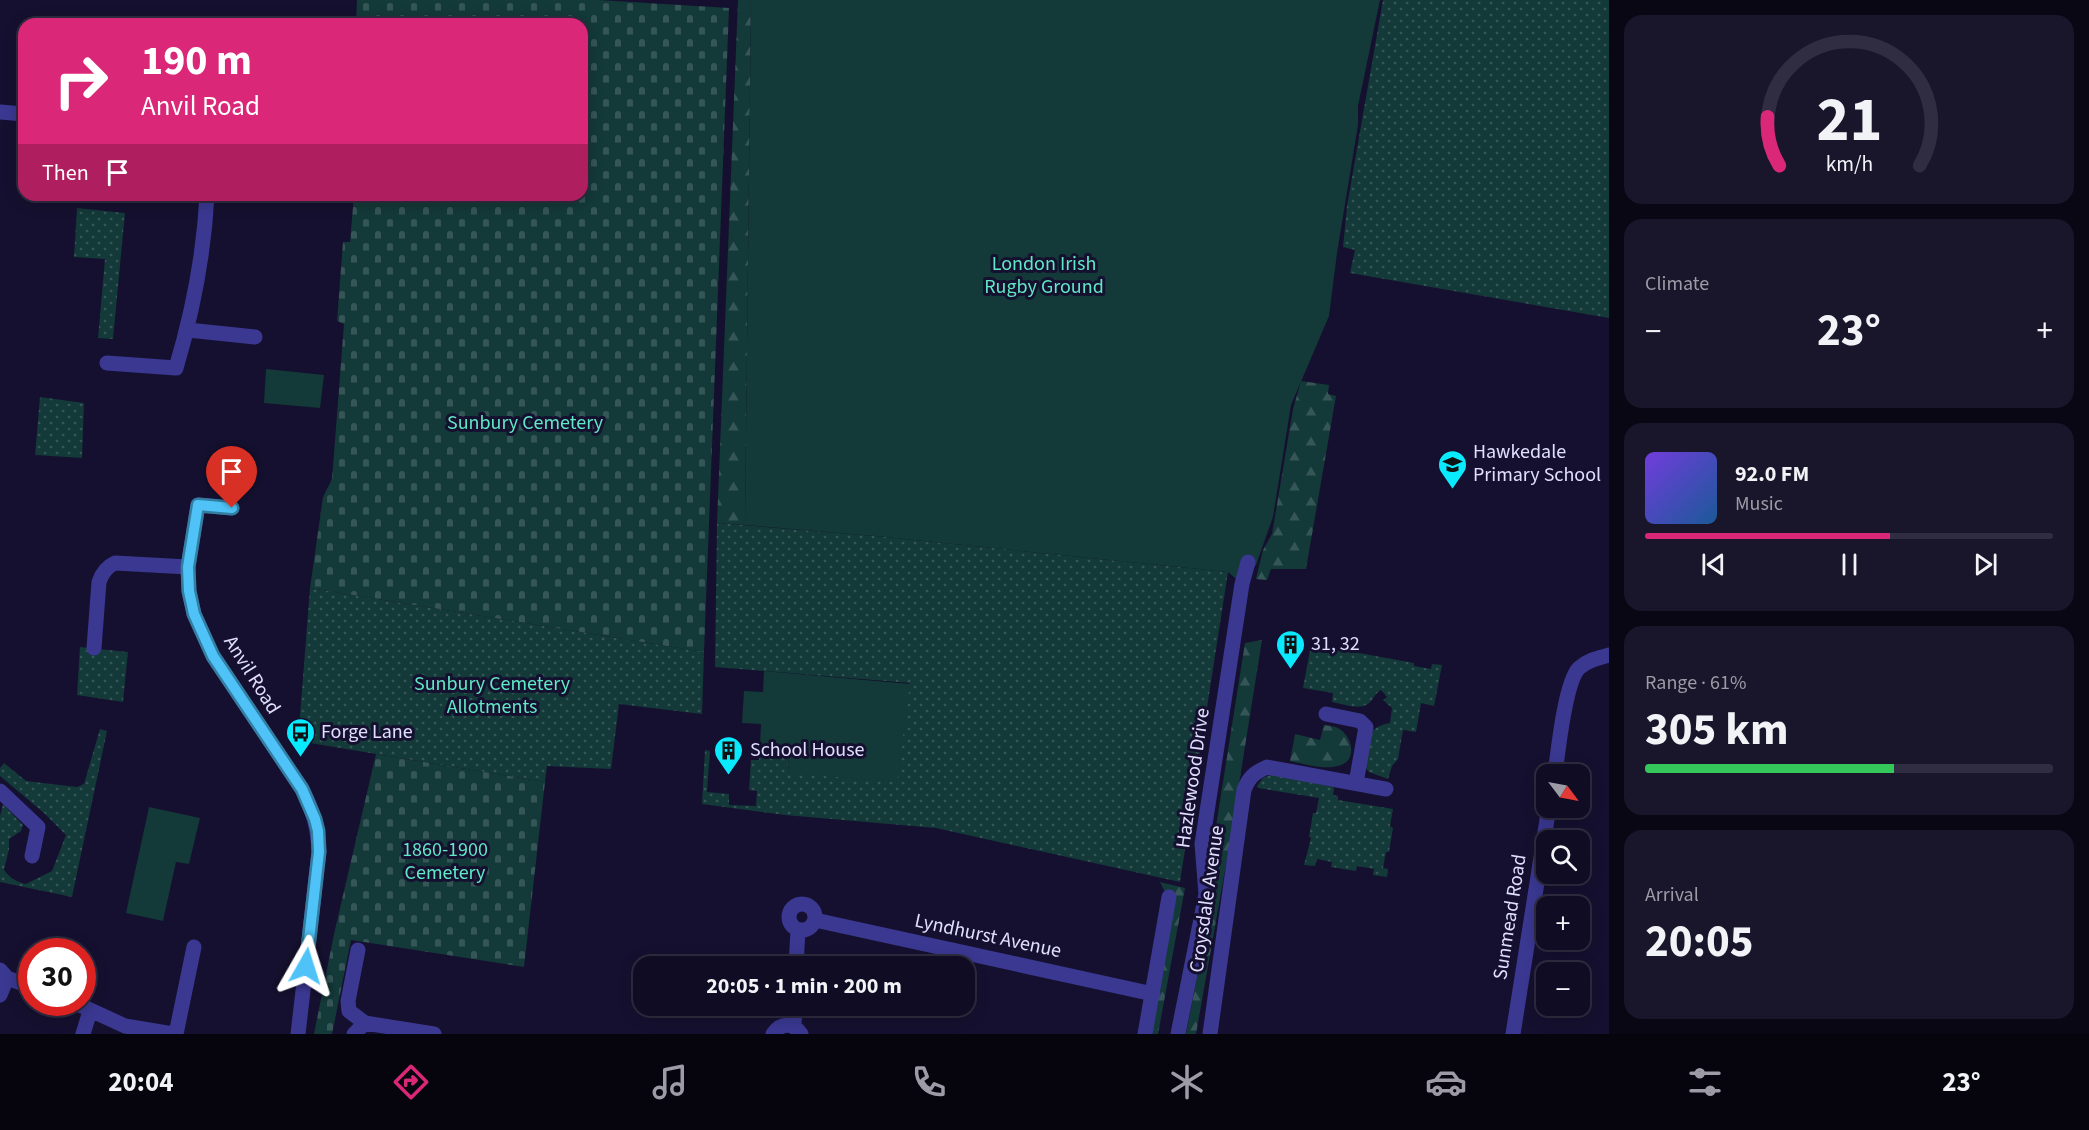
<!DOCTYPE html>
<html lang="en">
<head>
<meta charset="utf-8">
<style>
  body { margin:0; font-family:"Source Sans 3",sans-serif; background:#19152b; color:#f1f3f6; height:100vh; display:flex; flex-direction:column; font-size:22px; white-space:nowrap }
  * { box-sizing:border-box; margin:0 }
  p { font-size:20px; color:#9c9ba6 }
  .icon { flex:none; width:33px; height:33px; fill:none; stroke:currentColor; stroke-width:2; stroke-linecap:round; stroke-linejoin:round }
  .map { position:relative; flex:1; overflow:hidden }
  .drawer { display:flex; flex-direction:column; gap:15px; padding:15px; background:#090713; width:480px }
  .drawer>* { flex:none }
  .guide { position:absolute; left:18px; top:18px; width:570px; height:183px; border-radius:18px; box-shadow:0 3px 15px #0003,0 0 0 2px #302c41; background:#db2777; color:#fff; overflow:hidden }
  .needle { width:39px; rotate:122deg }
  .buttons { position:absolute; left:1536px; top:764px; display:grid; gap:12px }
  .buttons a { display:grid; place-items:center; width:54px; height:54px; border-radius:12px; background:#100c23; box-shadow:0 3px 15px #0003,0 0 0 2px #302c41; font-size:30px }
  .speed { position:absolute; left:18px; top:938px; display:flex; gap:12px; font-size:30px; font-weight:700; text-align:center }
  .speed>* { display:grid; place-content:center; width:78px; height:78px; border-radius:50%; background:#100c23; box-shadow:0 3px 15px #0003,0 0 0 2px #302c41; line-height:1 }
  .speed .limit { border:9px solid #d22; background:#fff; color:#111 }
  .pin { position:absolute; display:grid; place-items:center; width:51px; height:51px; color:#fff; margin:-62px -26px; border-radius:50% 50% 50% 0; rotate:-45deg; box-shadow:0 0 6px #0007 }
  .pin .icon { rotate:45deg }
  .me { position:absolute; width:66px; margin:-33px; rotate:6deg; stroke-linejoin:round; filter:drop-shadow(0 0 4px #0008) }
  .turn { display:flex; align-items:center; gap:21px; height:126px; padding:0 24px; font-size:27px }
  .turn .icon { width:78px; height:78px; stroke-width:2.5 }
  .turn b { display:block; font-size:42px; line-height:51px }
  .then { display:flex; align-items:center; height:57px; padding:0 24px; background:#0003; gap:12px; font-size:22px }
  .big { font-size:45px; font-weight:700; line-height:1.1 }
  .drawer .widget { flex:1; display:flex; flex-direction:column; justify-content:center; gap:9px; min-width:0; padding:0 21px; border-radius:18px; background:#19152b }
  .drawer .dial { align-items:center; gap:0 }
  .dial svg { height:156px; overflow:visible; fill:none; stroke:#302c41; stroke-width:7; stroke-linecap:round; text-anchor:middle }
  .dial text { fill:#f1f3f6; stroke:none }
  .song { display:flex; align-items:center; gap:18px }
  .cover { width:72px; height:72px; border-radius:9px; background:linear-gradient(135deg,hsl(260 70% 55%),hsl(210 70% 35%)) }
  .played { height:6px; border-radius:3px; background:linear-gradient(90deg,#db2777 60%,#302c41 60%) }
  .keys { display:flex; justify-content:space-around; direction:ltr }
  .heat { display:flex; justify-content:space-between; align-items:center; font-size:33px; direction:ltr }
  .charge { height:9px; border-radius:4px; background:linear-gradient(90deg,#34c759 61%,#302c41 0) }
  .trip { position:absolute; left:633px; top:956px; width:342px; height:60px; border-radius:18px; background:#100c23; box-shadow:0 3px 15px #0003,0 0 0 2px #302c41; font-weight:700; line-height:60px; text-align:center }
  .dock { display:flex; height:96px; justify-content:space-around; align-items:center; background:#06050e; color:#9c9ba6 }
  .dock .icon { width:42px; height:42px }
  .dock .on { color:#db2777 }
  .dock b { font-size:27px; color:#f1f3f6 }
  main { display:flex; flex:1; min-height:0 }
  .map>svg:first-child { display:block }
</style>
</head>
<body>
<main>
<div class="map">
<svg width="1609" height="1034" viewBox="0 0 1609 1034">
  <defs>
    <pattern id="grass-dots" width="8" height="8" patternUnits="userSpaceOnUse" patternTransform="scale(1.5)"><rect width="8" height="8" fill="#133938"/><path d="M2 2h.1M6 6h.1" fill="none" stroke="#355556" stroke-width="1.8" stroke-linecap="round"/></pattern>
    <pattern id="forest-firs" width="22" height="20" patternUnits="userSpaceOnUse" patternTransform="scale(1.5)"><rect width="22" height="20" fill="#133938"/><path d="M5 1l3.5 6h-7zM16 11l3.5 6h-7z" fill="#355556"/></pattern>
    <pattern id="cemetery-stones" width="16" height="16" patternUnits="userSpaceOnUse" patternTransform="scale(1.5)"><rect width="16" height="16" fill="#133938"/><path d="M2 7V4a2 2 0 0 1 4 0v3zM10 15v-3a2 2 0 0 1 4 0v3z" fill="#355556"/></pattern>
  </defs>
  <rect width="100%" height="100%" fill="#15102f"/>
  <path fill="url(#grass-dots)" d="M1383,0H1609V318L1350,273L1355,250L1343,247L1347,206Z
    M77,208L125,213L113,339L98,338L105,259L74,257Z
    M40,397L84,403L82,458L35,455Z
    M717,523L875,536L1228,572L1180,882L936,828L785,815L702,804L705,750L710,751L707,792L729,794V805L756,806L757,791L749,790L751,760H759L760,745L771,746V751L789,753L788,773L910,683L715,667Z
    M310,588L704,652L702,714L619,704L611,769L547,766L545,782L298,741Z
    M1311,645L1336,651L1337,649L1414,663V666L1431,669L1432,664L1442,665L1434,706L1421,703L1416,732L1403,730L1398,759L1392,766L1388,779L1369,772L1364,766C1368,743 1363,728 1390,723L1392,708L1383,700L1387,697L1381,690C1376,693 1375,696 1371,701C1362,712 1344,704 1332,702L1333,693L1303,688Z
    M80,647L128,652L123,702L77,695Z
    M100,729L107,731L72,897L0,882V816L3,804L23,825L21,831L9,839V849L4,870C10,878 16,882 26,884L52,871L66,835L44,813L0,776V768L4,763L26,781L77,787L84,784Z
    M1272,774L1333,787L1334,789L1333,795L1338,796V800L1393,809L1390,826L1393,828L1389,852H1386L1383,868L1388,869L1387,877L1373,875L1374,869L1357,866L1356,871L1331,867L1332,862L1317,859L1315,866L1304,865L1311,838L1309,837L1313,813H1316L1319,798L1258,788L1257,786L1263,778Z"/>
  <path fill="url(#forest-firs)" d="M738,0H751L745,525L717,523Z
    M1301,381L1329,385L1328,394L1336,396L1306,569H1271L1267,580L1256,579L1263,550L1272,534L1293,409Z
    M1262,640L1228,853L1196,1034H1186L1213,894V845L1245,643Z
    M1324,725C1330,726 1337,726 1341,730C1352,738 1357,759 1341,765C1326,771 1305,764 1290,761L1295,734L1320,740Z
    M1160,882L1185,888L1158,1034H1148L1171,905Z"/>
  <path fill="url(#cemetery-stones)" d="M357,0H599L729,8L704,652L310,588L323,497L332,479L344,324L337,321L343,242H350L354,195H582V24H356Z
    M376,754L545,782L524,967L351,940L332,1034H314L334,934Z"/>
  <path fill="#133938" d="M751,0H1380L1358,106V125L1337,253L1329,316L1291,405L1273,517L1256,565L1242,584L1228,572L875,536L745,525Z
    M266,369L324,375L320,408L264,403Z
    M764,671L910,684L897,782L788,773L789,753L771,751V746L760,745L761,724L742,723L744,691L763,692Z
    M149,807L200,818L189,864L176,862L163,921L126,913Z"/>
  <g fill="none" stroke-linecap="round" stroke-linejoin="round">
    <path stroke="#3a3891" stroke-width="15" d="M0,112L24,114
      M188,330L255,337
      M107,363L176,368C193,311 204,254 207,195
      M232,508L198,505L188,567L189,591L194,614L213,656L302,789C313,810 318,828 319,852L298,1034
      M94,648L99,582C102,573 106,567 115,563L188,567
      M1326,714L1360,721L1366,727L1356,783
      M1555,774C1558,752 1565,682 1579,668C1588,660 1598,658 1609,655
      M0,791L38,827L32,856
      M789 917a13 13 0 1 1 26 0a13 13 0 1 1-26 0Z
      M815,920L1153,994
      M358,950L348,1001L349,1011L365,1023
      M796,966L798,930
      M0,970L7,978L32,987
      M0,995L7,978
      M73,1002L125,1026L173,1034
      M794,1026L795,1005
      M83,1034L90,1011
      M176,1034L194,947
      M354,1034L365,1023L434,1034
      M773,1034C781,1022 794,1023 801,1034
      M1145,1034L1169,897
      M1178,1034L1206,894L1202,844L1242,584L1248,562
      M1210,1034L1244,790C1249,777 1254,773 1267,767L1386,789
      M1513,1034L1549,807"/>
  </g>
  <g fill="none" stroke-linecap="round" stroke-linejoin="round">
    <defs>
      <path id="route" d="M232,508L198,505L188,567L189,591L194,614L213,656L302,789L315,819L318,831L319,852L306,966"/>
    </defs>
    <use href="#route" stroke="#337fa1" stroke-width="15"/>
    <use href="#route" stroke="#4fc3f7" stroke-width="10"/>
  </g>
  <defs>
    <symbol id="school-pin" viewBox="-11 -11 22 30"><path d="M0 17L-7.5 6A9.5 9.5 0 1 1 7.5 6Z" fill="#0aeaff" stroke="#15102f"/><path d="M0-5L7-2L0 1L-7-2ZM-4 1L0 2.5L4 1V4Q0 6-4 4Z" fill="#111"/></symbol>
    <symbol id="building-pin" viewBox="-11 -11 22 30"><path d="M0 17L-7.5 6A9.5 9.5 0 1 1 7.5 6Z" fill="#0aeaff" stroke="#15102f"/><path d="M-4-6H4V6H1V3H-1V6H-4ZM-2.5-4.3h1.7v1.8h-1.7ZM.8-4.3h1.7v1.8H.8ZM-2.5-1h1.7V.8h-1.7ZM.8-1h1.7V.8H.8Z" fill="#111"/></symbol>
    <symbol id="bus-pin" viewBox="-11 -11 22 30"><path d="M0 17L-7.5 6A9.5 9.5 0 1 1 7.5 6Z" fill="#0aeaff" stroke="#15102f"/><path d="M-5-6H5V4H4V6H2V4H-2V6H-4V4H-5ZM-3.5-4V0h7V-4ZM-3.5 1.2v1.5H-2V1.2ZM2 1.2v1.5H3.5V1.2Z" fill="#111"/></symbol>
  </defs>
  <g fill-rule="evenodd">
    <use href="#school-pin" x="1436" y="448" width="33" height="45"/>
    <use href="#building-pin" x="1274" y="628" width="33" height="45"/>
    <use href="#bus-pin" x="284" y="716" width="33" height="45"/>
    <use href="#building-pin" x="712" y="734" width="33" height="45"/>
  </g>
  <g text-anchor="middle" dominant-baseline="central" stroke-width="6" stroke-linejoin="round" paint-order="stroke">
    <g font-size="20" fill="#60e9c5" stroke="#15102f">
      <text x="1044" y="264">London Irish<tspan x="1044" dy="23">Rugby Ground</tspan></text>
      <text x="525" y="423">Sunbury Cemetery</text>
      <text x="492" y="684">Sunbury Cemetery<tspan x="492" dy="23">Allotments</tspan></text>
      <text x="445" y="850">1860-1900<tspan x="445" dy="23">Cemetery</tspan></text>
    </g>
    <g font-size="20" fill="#e1deff" stroke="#15102f" text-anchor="start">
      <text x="1473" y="452">Hawkedale<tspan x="1473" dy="23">Primary School</tspan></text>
      <text x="1311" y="644">31, 32</text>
      <text x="321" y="732">Forge Lane</text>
      <text x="750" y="750">School House</text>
    </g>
    <g font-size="20" fill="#e1deff" stroke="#15102f">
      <text transform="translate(252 675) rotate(58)">Anvil Road</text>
      <text transform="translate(1193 778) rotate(-82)">Hazlewood Drive</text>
      <text transform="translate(1207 899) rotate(-82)">Croysdale Avenue</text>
      <text transform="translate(1510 917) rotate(-81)">Sunmead Road</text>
      <text transform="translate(988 936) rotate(12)">Lyndhurst Avenue</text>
    </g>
  </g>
</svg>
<div class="buttons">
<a><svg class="needle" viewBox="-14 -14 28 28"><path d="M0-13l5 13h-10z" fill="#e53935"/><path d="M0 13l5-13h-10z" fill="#9c9ba6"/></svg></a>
<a><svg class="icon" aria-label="search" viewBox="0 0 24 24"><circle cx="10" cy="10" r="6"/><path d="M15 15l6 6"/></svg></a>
<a>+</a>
<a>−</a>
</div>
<div class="speed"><div class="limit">30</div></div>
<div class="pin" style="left:232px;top:508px;background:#d93025"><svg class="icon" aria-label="arrive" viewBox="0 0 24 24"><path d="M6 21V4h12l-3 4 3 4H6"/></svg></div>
<svg class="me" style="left:306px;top:966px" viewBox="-20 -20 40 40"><path d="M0-17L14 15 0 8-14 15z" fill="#4fc3f7" stroke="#fff" stroke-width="4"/></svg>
<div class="trip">20:05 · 1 min · 200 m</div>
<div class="guide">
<div class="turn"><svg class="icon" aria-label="right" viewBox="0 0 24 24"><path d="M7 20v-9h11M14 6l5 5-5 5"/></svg><div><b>190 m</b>Anvil Road</div></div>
<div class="then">Then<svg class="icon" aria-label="arrive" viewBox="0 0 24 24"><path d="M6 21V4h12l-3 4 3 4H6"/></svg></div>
</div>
</div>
<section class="drawer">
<div class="widget dial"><svg viewBox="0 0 100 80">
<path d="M14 69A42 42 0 1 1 86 69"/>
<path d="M14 69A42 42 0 0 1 8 44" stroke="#db2777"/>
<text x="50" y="56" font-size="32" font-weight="700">21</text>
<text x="50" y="72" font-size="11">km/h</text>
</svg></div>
<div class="widget"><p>Climate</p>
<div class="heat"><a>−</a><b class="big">23°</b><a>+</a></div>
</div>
<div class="widget">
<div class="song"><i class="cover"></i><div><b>92.0 FM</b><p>Music</p></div></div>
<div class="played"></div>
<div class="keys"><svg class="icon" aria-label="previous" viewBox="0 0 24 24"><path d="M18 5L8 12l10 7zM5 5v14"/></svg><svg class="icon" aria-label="pause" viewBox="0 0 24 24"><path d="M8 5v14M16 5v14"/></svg><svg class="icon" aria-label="next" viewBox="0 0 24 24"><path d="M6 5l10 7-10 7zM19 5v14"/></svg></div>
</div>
<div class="widget"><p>Range · 61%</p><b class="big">305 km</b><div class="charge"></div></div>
<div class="widget"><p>Arrival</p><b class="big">20:05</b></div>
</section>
</main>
<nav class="dock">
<b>20:04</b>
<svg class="icon on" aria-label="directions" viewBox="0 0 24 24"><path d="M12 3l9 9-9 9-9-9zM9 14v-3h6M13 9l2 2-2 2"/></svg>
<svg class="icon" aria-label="music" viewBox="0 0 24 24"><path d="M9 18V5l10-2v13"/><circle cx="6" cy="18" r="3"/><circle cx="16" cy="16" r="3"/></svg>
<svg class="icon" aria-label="phone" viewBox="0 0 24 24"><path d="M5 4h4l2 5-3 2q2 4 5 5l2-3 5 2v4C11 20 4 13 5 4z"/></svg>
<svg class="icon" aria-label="climate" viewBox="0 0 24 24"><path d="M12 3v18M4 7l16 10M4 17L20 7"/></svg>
<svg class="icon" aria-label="car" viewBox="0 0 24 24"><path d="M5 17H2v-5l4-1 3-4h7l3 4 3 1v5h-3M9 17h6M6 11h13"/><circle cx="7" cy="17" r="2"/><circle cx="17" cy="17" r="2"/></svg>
<svg class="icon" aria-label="filters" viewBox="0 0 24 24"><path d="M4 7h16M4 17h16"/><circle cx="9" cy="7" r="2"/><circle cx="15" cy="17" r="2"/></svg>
<b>23°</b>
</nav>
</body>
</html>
